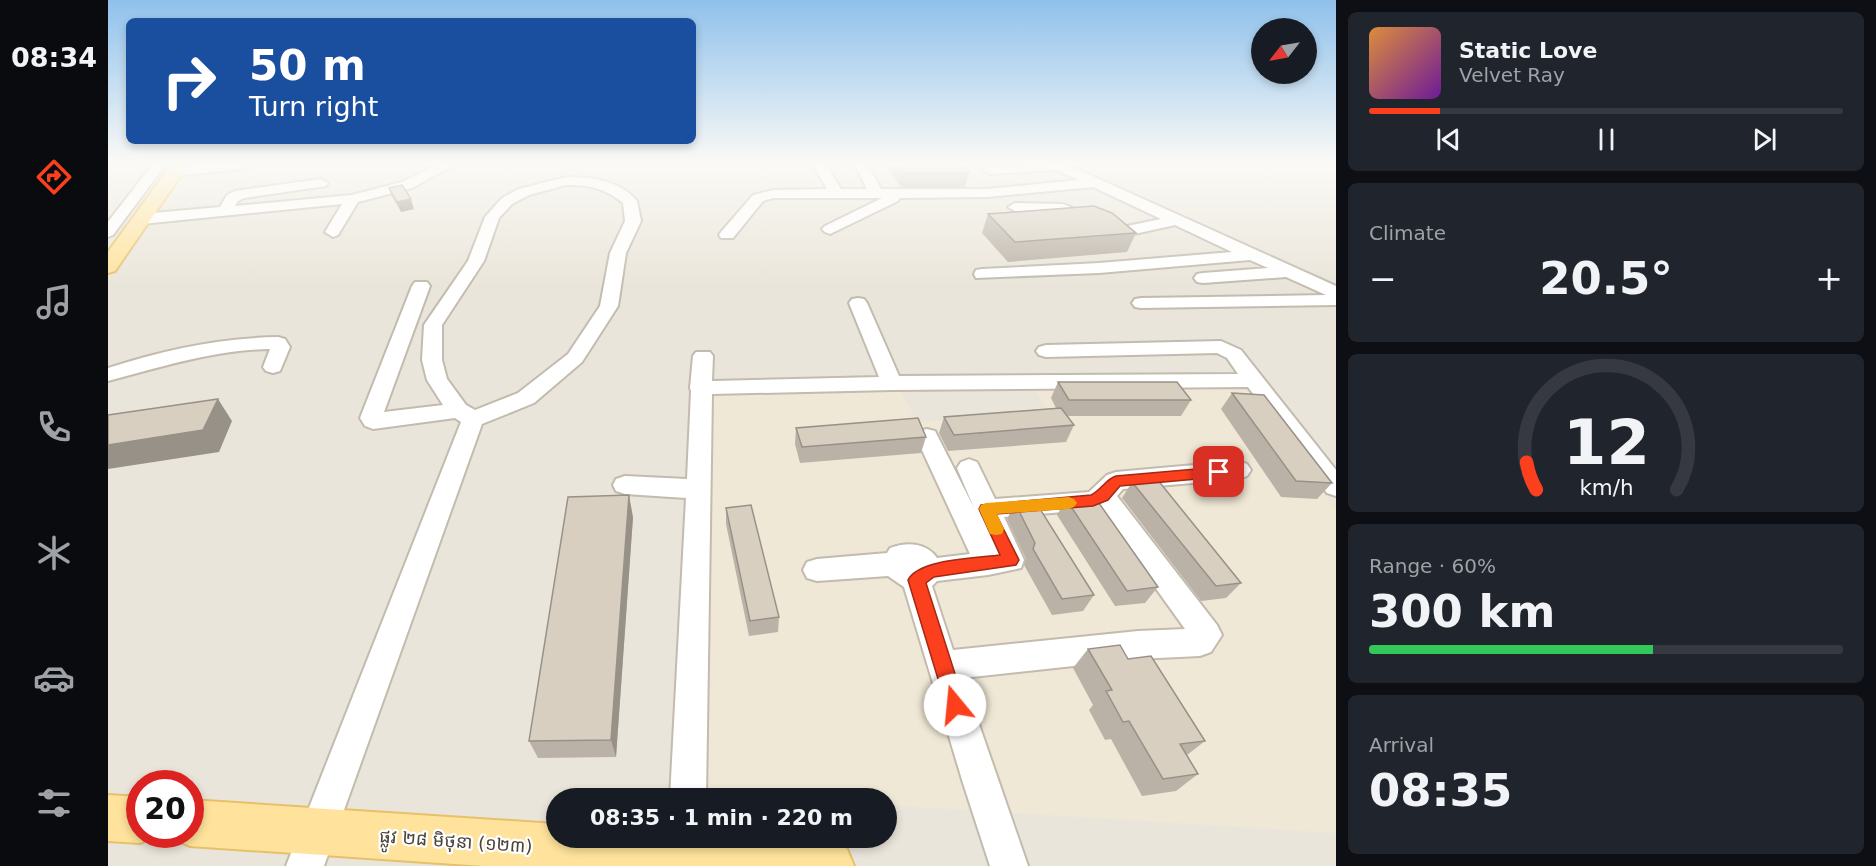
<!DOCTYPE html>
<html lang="en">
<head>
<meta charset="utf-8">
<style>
  body { margin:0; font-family:"DejaVu Sans","Noto Sans Khmer",sans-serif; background:#20242c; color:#f1f3f6; height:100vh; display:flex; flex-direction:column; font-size:22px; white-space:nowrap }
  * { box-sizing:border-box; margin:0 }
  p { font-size:20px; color:#9ea1a6 }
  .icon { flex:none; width:33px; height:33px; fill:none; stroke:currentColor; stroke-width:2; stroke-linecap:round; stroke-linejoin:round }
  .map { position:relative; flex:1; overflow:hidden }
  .drawer { display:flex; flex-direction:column; gap:12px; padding:12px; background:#0d0f14; width:540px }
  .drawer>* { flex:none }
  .banner { position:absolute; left:18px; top:18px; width:570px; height:126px; border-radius:9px; box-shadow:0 3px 9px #0003; background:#1a4fa0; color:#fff; overflow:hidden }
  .needle { width:39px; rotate:239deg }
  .tools { position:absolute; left:1143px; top:18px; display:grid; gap:12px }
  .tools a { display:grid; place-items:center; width:66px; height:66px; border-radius:50%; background:#171b24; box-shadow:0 3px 9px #0003; font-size:30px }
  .speed { position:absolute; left:18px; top:770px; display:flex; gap:12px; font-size:30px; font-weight:700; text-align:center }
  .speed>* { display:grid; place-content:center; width:78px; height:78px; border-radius:50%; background:#171b24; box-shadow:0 3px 9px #0003; line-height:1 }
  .speed .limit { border:9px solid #d22; background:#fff; color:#111 }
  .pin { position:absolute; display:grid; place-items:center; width:51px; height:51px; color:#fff; margin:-26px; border-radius:12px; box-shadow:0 3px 9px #0006 }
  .me { position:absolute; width:66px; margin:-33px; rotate:343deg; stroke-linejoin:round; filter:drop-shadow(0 0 4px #0008) }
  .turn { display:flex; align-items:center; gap:21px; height:126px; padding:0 24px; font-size:27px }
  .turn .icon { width:78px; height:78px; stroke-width:2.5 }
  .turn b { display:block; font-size:42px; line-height:51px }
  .big { font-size:45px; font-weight:700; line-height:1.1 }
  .drawer .card { flex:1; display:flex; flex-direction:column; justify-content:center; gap:9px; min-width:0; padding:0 21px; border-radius:9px; background:#20242c }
  .drawer .dial { align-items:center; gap:0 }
  .dial svg { height:156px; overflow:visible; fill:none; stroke:#363941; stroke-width:7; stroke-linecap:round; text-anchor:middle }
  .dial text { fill:#f1f3f6; stroke:none }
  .song { display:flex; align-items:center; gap:18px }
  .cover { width:72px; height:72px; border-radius:9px; background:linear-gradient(135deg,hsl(30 70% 55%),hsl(280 70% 35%)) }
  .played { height:6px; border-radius:3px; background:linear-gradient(90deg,#fc3f1d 15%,#363941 15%) }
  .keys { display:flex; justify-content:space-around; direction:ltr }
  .heat { display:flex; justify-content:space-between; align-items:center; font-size:33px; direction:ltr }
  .charge { height:9px; border-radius:4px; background:linear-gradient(90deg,#34c759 60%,#363941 0) }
  .trip { position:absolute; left:438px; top:788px; width:351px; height:60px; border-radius:30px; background:#171b24; box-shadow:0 3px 9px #0003; font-weight:700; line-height:60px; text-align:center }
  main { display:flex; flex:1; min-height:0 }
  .tab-bar { display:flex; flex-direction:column; width:108px; justify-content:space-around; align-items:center; background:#090b0e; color:#9ea1a6 }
  .tab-bar .icon { width:42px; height:42px }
  .tab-bar .current { color:#fc3f1d }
  .tab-bar b { font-size:27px; color:#f1f3f6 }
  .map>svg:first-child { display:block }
</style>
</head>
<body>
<main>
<nav class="tab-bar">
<b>08:34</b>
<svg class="icon current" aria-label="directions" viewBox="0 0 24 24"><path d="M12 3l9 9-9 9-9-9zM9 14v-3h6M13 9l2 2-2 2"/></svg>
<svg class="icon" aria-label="music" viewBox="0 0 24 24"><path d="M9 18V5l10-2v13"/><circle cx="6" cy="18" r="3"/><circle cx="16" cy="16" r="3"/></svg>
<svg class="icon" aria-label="phone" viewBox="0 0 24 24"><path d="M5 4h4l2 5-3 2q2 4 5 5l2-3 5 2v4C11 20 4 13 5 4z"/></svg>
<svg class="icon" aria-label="climate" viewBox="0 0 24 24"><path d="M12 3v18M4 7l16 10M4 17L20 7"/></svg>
<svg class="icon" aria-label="car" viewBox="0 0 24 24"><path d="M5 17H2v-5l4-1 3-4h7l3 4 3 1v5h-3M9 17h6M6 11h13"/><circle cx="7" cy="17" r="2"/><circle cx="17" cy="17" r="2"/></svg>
<svg class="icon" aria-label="filters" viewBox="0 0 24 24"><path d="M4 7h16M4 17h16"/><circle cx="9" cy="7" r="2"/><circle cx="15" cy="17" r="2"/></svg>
</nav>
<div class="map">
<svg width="1228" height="866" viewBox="0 0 1228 866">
  <rect width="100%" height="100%" fill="#f6f3ec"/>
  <path fill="#eae5da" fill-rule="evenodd" d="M0,165H1228V866H0ZM32,783H82V834H32ZM448,798H778V837H448Z"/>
  <path fill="#efe8d6" d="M1134,384L1228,510V833L779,805L778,798H665L592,794L602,395L792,390L809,422L940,413L925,385Z"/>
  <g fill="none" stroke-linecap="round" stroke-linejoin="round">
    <defs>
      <path id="minor" d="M44,165H57L5,235L0,237V222Z
        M92,165H140L134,169L67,176L60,172L67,168Z
        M329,165H346L304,188L250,202L230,235L225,237L217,232L234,204L34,224L26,219L34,214L112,207L119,195L127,191L213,179L220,183L218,186L136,198L130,201L127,206L244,195L294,182Z
        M705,165H718L733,189H759L747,165H760L773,189H879L970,180L948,170L882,174L875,170L877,167L960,165L1228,286V305L1033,308L1027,307L1024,303L1027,299L1033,298L1218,295L1178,277L1095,283L1089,282L1086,278L1089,274L1095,273L1160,268L1142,260L991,273L868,278L866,274L868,270L874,269L991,263L1124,252L1067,225L1013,237L953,212L907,211L900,207L907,203L955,204L1014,227L1053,219L985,187L879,197L792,198L790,201L722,234L717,232L714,229L717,226L774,198H665L655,201L625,238H613L611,235L613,232L645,195L665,190L719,189Z
        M458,177C483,177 512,180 529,201L533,221L518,253L510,306L474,362L426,403L374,424L216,866H178L353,422L347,418L265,429L257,426L252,418L304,286L307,282H319L322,286L276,412L335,405L319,380L314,360L316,325L360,261L377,217L394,198L411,189ZM458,185C481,185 497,188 515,203L517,221L502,253L492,306L460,354L410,393L367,410L358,405L339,379L334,360V325L376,261L391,218L404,204L421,195Z
        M750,298L756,299L759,303L791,376L1130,374L1119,358L1109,353L938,357L931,355L928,351L931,347L938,345L1113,341L1133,350L1228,470V496L1219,493L1140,387L784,390L604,394L598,798H562L578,498L517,494L508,491L505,485L508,479L517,476L579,479L583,391L582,388L585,356L588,352H602L605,356L604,381L771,377L741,303L744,299Z
        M170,337L177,339L182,347L172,371L165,373L158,371L155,367L162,349C105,350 54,367 0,381V368C55,350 112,338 170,337Z
        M819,429L827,431L830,437L866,508L849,468L853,462L861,459L869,462L887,499L981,492L999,475L1008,472L1131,461L1139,464L1143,470L1139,476L1131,479L1015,489L1009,496L1109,625L1114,635L1103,652L1092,656L1030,659L855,678L920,866H882L855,783L796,587L780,576L709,581L699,578L695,570L699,562L709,559L779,553L782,548C798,542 818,542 829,558L862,554L808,437L811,431ZM991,509L1077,629L1030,631L845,650L824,586L829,581L880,575L913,568L916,560L896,517Z"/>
      <path id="major" d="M63,165H80L7,271L0,273V252Z
        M0,795L32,797V834H49L48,836L32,843L0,841Z
        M82,800L448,824V837H643L722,842L739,849L746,866H376L82,846L66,839L64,834H82Z"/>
    </defs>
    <use href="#minor" stroke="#c2bbae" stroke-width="4"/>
    <use href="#major" stroke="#e6c16a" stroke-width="4"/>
    <use href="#minor" fill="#fff" fill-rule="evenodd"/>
    <use href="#major" fill="#ffe39c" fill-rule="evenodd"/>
  </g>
  <path fill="#bab2a6" d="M778,165H852L861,173L857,187H793Z
    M281,188L306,209L293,212L284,197Z
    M880,214L1028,233L1019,252L900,262L874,233Z
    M950,382L1083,400L1073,416H960L966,425L958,442L840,451L831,433L836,417L948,408L943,398Z
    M1124,393L1224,483L1209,499L1173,497L1113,409Z
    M688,428L818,437L813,453L692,463L687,444Z
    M1024,482L1133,583L1118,598L1093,601L1014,498Z
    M958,499L1050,587L1037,603L1007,606L949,515Z
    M907,503L986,595L975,611L944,615L916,565L918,559L899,519Z
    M618,508L671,617L670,632L641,636L618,524Z
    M525,517L508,757L430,758L421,741Z
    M980,649L1020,659L1097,741L1079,755L1090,774L1068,791L1034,796L1003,739L997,740L981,710L985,705L965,668Z"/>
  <path fill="#979187" d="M303,199L306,209L293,212L289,202Z
    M110,399L124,421L111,452L0,469V445Z
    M521,495L525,517L508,757L503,740Z"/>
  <path fill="#d8cfc1" stroke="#979187" stroke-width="1.5" d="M790,165H852L861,173H795Z
    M294,185L303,199L289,202L281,188Z
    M986,206L1004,213L1028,233L907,242L880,214Z
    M950,382H1069L1083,400H961Z
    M1124,393L1156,395L1224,483L1188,481Z
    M110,399L95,430L0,445V415Z
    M953,408L966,425L846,435L836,417Z
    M810,418L818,437L694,447L688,428Z
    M1049,479L1133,583L1108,586L1024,482Z
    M521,495L503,740L421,741L460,497Z
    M986,496L1050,587L1019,591L958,499Z
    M927,501L986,595L954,599L925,549L927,543L907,503Z
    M643,505L671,617L642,621L618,508Z
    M1012,645L1020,659L1043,656L1097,741L1072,744L1090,774L1055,779L1021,721L1015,722L998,691L1004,690L980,649Z"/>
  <linearGradient id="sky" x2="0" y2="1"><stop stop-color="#8fc1ec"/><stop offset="0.57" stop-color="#fbfaf6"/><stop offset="1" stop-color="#fbfaf6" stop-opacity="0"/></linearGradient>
  <rect width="1228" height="287" fill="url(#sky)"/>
  <path fill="#fc3f1d" stroke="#a42913" stroke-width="1.5" d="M1111,467L1118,472L1111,477L1012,486L1000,500L985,506L888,514L911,560L908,565L826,577L818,583L857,705L854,712L847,714L840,712L800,580C810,559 869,558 892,555L871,509L873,505L983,495C993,490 998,479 1008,476Z"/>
  <path fill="#f59e0b" d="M961,497L966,499L969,503L966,507L961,509L889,514L896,529L894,534L888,535L882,534L871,509L873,505L878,503Z"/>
  <g text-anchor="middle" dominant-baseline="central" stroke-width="4.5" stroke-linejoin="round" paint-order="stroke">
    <g font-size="18" fill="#4b4439" stroke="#fff">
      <text transform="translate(348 841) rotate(4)">ផ្លូវ ២៨ មិថុនា (១២៣)</text>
    </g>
  </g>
</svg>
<div class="tools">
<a><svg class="needle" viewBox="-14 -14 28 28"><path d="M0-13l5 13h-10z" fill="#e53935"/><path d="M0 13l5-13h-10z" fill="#9ea1a6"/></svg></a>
</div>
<div class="speed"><div class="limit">20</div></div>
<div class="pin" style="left:1111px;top:472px;background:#d93025"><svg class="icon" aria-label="arrive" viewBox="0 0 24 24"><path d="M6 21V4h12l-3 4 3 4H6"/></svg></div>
<svg class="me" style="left:847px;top:705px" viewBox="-20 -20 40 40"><circle r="19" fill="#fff"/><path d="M0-13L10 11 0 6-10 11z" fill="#fc3f1d"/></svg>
<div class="trip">08:35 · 1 min · 220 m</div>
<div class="banner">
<div class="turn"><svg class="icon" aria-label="right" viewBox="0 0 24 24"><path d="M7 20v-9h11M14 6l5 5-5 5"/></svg><div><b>50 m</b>Turn right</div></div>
</div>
</div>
<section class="drawer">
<div class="card">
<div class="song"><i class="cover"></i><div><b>Static Love</b><p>Velvet Ray</p></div></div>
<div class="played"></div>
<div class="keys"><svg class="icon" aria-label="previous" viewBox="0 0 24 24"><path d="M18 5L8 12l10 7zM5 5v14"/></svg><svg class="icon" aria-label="pause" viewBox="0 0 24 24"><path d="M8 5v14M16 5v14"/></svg><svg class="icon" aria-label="next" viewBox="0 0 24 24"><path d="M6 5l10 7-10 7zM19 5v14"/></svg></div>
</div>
<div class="card"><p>Climate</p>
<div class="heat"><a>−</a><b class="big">20.5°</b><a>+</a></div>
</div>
<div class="card dial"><svg viewBox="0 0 100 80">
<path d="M14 69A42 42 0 1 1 86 69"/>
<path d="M14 69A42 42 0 0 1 9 55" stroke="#fc3f1d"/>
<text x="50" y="56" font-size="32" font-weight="700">12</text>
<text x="50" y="72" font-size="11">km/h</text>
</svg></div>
<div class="card"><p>Range · 60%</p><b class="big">300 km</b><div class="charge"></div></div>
<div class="card"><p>Arrival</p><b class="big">08:35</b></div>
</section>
</main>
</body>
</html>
